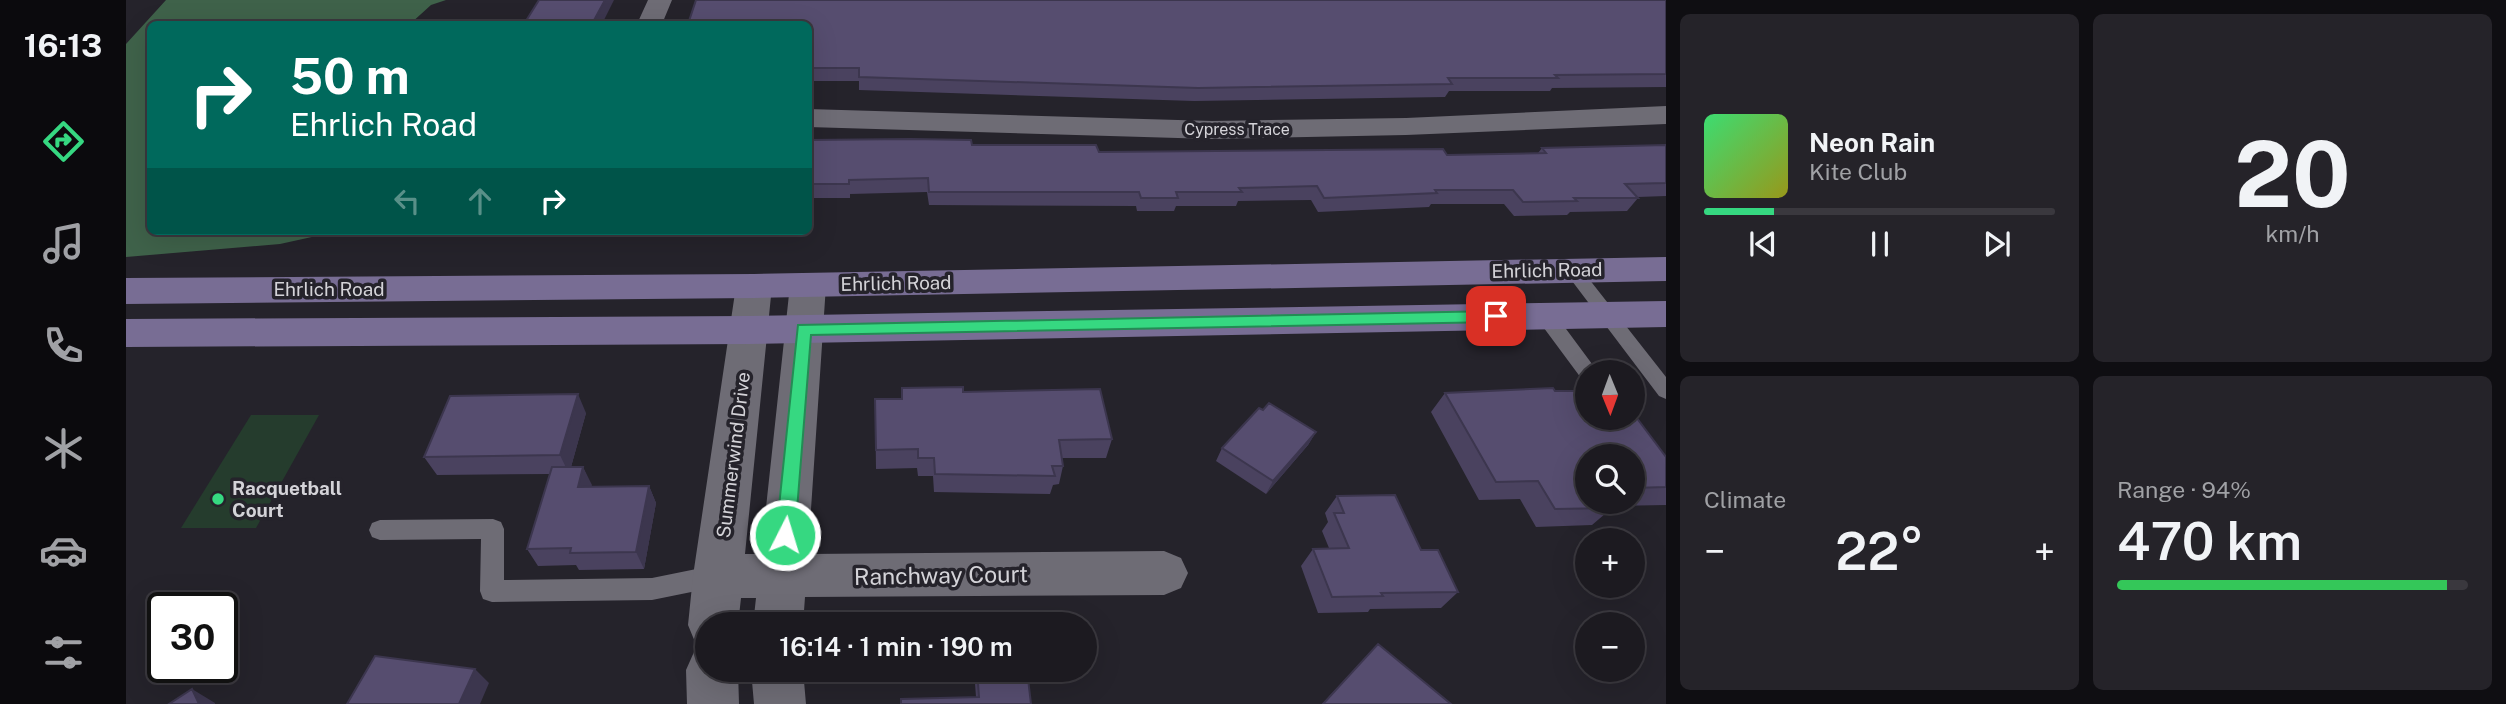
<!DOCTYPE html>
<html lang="en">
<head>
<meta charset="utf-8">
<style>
  body { margin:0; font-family:"Public Sans",sans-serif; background:#252329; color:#f1f3f6; height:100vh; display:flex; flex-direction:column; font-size:26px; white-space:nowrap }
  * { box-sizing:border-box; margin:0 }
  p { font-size:23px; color:#a0a1a5 }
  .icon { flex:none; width:38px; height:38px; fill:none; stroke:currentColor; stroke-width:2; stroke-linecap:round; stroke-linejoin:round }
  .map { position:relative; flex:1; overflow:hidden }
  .sheet { display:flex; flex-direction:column; gap:14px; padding:14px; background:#0f0e12; width:840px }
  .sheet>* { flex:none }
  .top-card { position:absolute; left:21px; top:21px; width:665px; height:214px; border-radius:10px; box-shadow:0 7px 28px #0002,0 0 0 2px #3a383e; background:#00695c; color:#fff; overflow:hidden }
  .needle { width:46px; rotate:179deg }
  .fabs { position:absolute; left:1449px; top:360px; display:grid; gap:14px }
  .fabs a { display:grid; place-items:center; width:70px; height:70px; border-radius:50%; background:#1c1a20; box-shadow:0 7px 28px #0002,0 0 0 2px #3a383e; font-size:35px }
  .speed { position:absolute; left:21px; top:592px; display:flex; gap:14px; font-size:35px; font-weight:700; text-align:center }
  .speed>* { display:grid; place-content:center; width:91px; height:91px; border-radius:50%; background:#1c1a20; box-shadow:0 7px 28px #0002,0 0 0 2px #3a383e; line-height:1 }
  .speed .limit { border:4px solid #111; border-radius:10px; background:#fff; color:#111 }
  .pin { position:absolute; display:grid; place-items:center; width:60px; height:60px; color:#fff; margin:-30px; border-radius:14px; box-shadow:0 4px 10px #0006 }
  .me { position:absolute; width:77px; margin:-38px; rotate:5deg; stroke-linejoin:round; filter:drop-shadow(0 0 5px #0008) }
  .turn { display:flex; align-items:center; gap:24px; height:147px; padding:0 28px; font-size:32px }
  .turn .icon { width:91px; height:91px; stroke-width:2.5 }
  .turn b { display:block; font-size:49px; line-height:60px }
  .lanes { display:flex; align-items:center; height:66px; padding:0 28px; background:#0003; justify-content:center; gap:35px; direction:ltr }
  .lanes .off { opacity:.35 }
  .big { font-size:52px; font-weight:600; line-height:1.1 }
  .sheet .tile { flex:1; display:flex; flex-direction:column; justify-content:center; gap:10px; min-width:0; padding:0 24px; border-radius:10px; background:#252329 }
  .sheet .dial { align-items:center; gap:0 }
  .dial b { font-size:91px; line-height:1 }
  .song { display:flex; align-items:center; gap:21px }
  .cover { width:84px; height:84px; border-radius:10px; background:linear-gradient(135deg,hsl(140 70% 55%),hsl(60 70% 35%)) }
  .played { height:7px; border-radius:4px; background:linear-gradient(90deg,#36d881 20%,#3a383e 20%) }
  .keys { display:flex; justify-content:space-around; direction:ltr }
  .heat { display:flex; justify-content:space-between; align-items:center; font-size:38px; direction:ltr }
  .charge { height:10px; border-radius:5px; background:linear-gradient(90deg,#34c759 94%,#3a383e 0) }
  .sheet .tiles { flex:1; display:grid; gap:14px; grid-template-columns:repeat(2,1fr) }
  .trip { position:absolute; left:569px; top:612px; width:402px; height:70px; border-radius:35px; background:#1c1a20; box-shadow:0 7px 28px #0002,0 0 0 2px #3a383e; font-weight:600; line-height:70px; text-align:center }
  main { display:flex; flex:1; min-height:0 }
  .tab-bar { display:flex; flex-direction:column; width:126px; justify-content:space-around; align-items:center; background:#0b0a0d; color:#a0a1a5 }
  .tab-bar .icon { width:49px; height:49px }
  .tab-bar .on { color:#36d881 }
  .tab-bar b { font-size:32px; color:#f1f3f6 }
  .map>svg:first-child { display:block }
</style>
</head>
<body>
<main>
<nav class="tab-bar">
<b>16:13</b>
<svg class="icon on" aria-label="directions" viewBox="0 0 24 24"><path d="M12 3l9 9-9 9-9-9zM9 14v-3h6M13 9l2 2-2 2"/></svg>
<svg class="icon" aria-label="music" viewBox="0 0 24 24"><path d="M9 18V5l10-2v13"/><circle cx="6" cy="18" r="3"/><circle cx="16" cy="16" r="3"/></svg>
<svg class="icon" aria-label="phone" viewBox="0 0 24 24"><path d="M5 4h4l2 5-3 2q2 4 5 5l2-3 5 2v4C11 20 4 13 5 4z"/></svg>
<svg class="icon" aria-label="climate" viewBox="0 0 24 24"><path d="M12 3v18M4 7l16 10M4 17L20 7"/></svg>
<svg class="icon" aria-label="car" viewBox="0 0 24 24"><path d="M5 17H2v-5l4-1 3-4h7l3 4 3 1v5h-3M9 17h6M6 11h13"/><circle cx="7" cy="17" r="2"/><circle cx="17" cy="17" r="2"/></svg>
<svg class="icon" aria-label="filters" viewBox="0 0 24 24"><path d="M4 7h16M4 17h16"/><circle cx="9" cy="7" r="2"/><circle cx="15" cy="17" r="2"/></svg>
</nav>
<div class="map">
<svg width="1540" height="704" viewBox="0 0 1540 704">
  <rect width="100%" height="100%" fill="#25232b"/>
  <path fill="#253c2d" d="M125,415H193L130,528H55Z"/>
  <path fill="#3f624a" d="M40,0H320L305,5L284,24H24V231H205L204,233L154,244L0,257V44Z"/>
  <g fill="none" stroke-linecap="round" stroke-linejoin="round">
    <path fill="#6e6c75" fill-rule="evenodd" d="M1446,263L1452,265L1540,377V399L1533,396L1440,273L1437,269Z
      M1419,308L1426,310L1469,368L1472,373H1461V380L1455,378L1412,320L1410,315Z
      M367,519L375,522L378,529V580L526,578L590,565L598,568L602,576L598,584L590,587L526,600L366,602L357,599L354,591L355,539L254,540L246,537L243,530L246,523L254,520Z"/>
    <path fill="#6e6c75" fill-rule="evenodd" d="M522,0H546L536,24H511Z
      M1540,106V124L1280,135L1086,139L682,127V109L1086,121L1280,118Z
      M682,273L695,276L700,285L682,554L1038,551L1055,558L1062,573L1055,588L1038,595L679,597L677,625H627L630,598H615L612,625H581V646L569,642L562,625L567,576L610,286L615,277L628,274L641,277L646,286L619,554H635L664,285L669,276Z
      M581,647V670H612L613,704H561L560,670L568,652Z
      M625,670H677L680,704H628Z"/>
    <path fill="#786d94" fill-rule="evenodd" d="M1540,257V281L628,298L0,304V278L628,274Z
      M1540,301V327L622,344L0,347V319L622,316Z"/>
  </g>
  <path fill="#4a425f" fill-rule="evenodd" d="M1540,0V87L1426,88L1424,91H1323L1319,97L1068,101L733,90V81H682V24Z
    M682,140L846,145L973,152L1321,155L1412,153L1416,148L1540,145V196L1512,197V198L1501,211L1444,212L1441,215L1388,216L1378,204H1305L1303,207L1192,212L1185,200L1112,201L1110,206H1050L1048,211H1011L1010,206L803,205L801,192L724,194V198H682Z
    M1429,391L1540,457V505L1485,506L1486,508L1466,525L1410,527L1394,499L1353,500L1305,412L1319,393ZM1461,457H1507V502H1461Z
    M837,392L986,439L980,458H936L937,466L933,484L927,485L924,494L808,492L807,476H792L791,468L750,469L749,399H776Z
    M1137,410L1190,432L1182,445L1140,494L1090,461L1096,448Z
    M460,413L445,467H457L465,486H523L530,503L518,569L453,570L450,565L412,566L401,549L424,474L311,475L298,457Z
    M1211,496L1295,550L1332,592L1315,608L1244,609L1242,612L1192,613L1175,566L1187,549L1203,548L1196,531L1202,522L1199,513Z
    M1252,644L1325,704H1196Z
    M848,670H901L905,704L850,697Z"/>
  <path fill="#3c364e" d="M479,0H488L476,24H466Z
    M452,394L460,413L443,474L434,455Z
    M1190,432L1182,445L1140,494L1147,481Z
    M457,467L466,485L461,504L452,487Z
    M523,486L530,503L518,569L510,552Z
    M349,669L363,683L354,704H333Z
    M66,689L89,703V704H73Z"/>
  <path fill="#564d6f" stroke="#3c364e" stroke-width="2" d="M413,0H479L466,24H398Z
    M570,0H1540V74L1429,75L1432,78H1322L1326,84L1072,88L733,77V68H682V24H562Z
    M785,139L845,140L846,145H970L973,152L1317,149L1321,155L1420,153L1416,148L1540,145V183L1499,184L1512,198H1448L1451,201L1397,202L1387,190H1309L1311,193L1198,198L1191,186L1113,188L1116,192H1050L1052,198H1015L1013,192H803L802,178L723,180V184H682V140Z
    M837,387V392L974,389L986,439L933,440L937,466H926L929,476L809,474L808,458H792V449L750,450L749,399H776V388Z
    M1427,388L1429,391H1461V418H1507V413L1540,457V487L1507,488V457H1461V502H1482L1486,508L1429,509L1412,481L1370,482L1319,393Z
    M452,394L434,455L298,457L324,396Z
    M1143,403L1190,432L1147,481L1096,448L1133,408L1137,410Z
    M426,467H457L452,487L523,486L510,552L444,553L445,548L401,549Z
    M1269,495L1295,550H1312L1332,592L1255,593L1257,596L1206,597L1187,549L1223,548L1208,513H1218L1211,496Z
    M1252,644L1325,704H1197Z
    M249,656L349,669L333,704H221Z
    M851,670H901L905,704H775V699L853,697Z
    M66,689L73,704H43Z"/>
  <path fill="#36d881" stroke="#238c54" stroke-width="2" d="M1370,311L1378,316L1370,322L685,335L669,535L666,541L659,544L653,541L650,535L672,325Z"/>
  <circle fill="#36d881" stroke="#25232b" stroke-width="2.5" cx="92" cy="499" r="7"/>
  <g text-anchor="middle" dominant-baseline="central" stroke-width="7" stroke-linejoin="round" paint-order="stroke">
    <g font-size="16" fill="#d4d3d8" stroke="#25232b">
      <text x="1111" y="129">Cypress Trace</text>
    </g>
    <g font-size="19" fill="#d4d3d8" stroke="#25232b">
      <text transform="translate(1421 270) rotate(-1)">Ehrlich Road</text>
      <text transform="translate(770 283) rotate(-1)">Ehrlich Road</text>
      <text x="203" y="289">Ehrlich Road</text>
      <text transform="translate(607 455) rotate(-83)">Summerwind Drive</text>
    </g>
    <g font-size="19" font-weight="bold" fill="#d4d3d8" stroke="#25232b" text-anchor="start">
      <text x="106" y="488">Racquetball<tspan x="106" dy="22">Court</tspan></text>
    </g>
    <g font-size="23" fill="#d4d3d8" stroke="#25232b">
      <text transform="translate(815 575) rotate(-1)">Ranchway Court</text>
    </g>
  </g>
</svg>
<div class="fabs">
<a><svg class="needle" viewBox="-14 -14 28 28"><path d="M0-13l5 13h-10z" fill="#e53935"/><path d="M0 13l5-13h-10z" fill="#a0a1a5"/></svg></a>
<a><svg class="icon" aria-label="search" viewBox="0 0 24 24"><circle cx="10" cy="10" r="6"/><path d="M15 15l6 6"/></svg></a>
<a>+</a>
<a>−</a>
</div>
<div class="speed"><div class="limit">30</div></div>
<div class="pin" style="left:1370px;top:316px;background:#d93025"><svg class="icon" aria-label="arrive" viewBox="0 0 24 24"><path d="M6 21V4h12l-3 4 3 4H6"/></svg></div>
<svg class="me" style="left:659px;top:535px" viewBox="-20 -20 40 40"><circle r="17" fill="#36d881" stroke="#fff" stroke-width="3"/><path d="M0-11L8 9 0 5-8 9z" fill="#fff"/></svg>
<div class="trip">16:14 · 1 min · 190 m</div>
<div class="top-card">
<div class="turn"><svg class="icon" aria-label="right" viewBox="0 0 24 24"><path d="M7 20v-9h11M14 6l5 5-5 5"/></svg><div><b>50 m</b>Ehrlich Road</div></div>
<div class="lanes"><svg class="icon off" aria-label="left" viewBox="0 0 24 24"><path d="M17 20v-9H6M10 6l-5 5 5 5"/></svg><svg class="icon off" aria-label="ahead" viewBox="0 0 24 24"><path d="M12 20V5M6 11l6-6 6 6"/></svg><svg class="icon" aria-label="right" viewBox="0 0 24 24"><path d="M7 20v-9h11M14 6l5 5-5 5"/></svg></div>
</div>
</div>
<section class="sheet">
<div class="tiles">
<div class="tile">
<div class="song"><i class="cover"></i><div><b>Neon Rain</b><p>Kite Club</p></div></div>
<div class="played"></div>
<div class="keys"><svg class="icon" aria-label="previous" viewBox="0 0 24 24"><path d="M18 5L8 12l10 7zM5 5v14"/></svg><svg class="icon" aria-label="pause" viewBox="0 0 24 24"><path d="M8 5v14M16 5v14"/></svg><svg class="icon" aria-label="next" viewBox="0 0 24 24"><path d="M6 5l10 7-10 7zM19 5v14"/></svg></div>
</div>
<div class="tile dial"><b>20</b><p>km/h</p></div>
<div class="tile"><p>Climate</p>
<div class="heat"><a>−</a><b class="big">22°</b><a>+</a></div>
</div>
<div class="tile"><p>Range · 94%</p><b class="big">470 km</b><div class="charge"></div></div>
</div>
</section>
</main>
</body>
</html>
